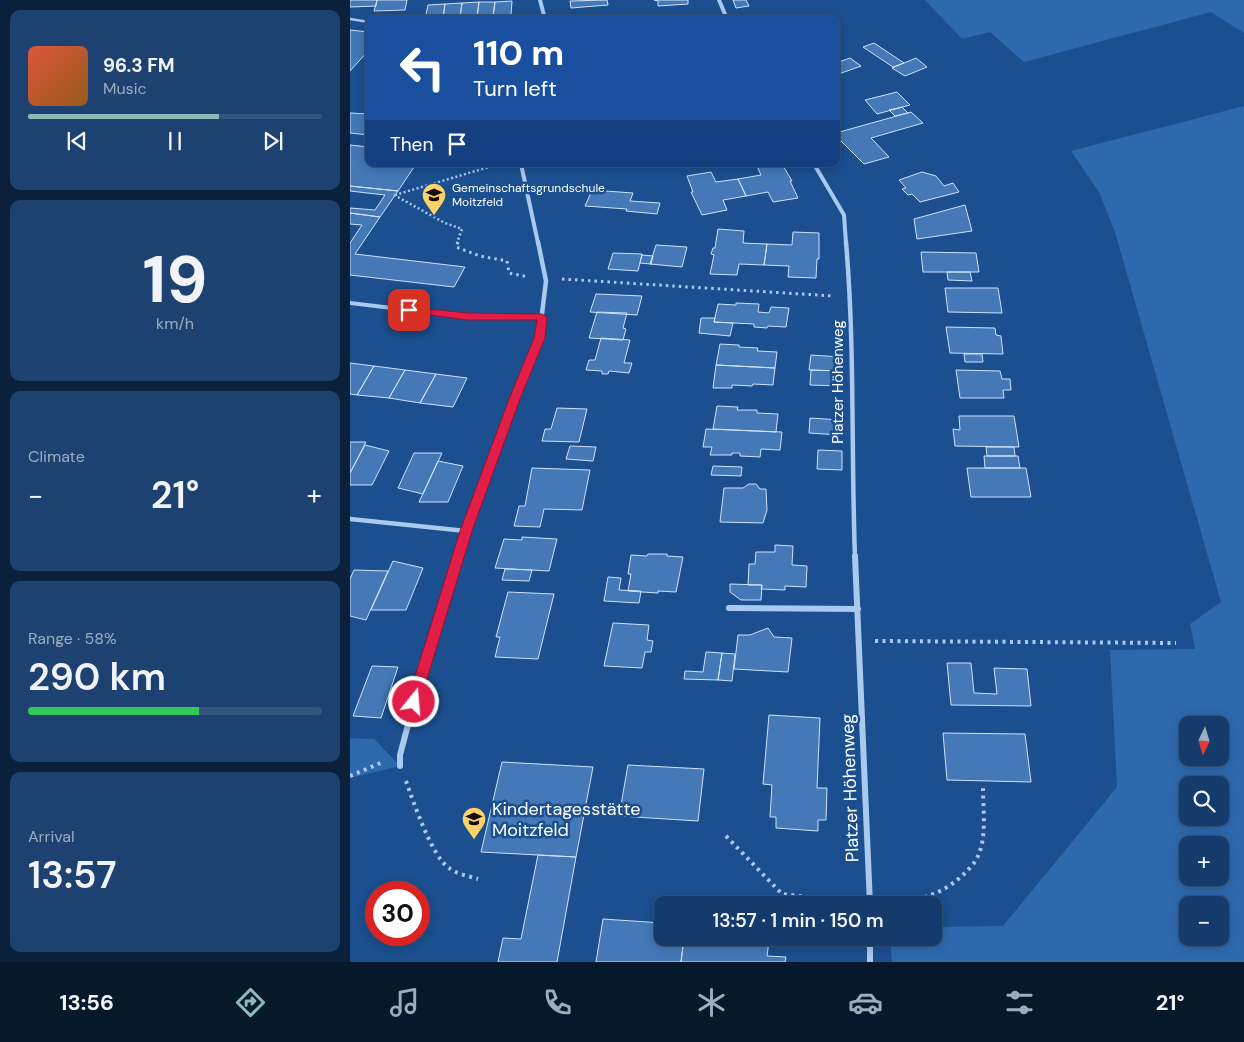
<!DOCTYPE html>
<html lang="en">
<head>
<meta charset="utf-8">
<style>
  body { margin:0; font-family:"DM Sans",sans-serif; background:#1d4271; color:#f1f3f6; height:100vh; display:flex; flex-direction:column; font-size:19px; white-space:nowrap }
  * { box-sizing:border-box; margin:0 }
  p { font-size:16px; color:#9dadc1 }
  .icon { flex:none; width:28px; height:28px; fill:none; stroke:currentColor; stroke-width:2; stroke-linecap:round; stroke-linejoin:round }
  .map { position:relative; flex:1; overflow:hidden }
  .side { display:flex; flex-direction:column; gap:10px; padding:10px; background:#0b203b; width:350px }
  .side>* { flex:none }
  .guide { position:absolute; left:15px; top:15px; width:475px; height:152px; border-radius:10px; box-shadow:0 2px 12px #0003,0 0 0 1px #33557e; background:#1a4fa0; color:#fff; overflow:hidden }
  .needle { width:32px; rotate:184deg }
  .fabs { position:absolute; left:829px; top:716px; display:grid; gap:10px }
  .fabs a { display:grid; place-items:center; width:50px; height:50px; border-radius:10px; background:#143b6b; box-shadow:0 2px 12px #0003,0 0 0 1px #33557e; font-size:25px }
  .speed { position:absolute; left:15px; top:881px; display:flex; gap:10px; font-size:25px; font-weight:700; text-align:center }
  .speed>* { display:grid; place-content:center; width:65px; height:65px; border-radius:50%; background:#143b6b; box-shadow:0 2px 12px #0003,0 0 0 1px #33557e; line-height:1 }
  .speed .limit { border:8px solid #d22; background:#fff; color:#111 }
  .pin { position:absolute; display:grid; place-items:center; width:42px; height:42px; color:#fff; margin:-21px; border-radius:10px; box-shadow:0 2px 8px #0006 }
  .me { position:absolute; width:55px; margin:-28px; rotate:17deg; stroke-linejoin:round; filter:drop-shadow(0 0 4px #0008) }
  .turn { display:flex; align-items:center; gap:18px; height:105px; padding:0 25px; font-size:22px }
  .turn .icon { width:65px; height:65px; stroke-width:2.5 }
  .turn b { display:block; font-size:35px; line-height:42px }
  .then { display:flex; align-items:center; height:48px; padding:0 25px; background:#0003; gap:10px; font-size:19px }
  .big { font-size:38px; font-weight:600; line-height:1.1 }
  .side .card { flex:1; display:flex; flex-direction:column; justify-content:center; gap:8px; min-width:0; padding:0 18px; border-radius:10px; background:#1d4271 }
  .side .dial { align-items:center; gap:0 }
  .dial b { font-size:65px; line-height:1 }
  .song { display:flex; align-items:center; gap:15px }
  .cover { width:60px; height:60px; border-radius:8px; background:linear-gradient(135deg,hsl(10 70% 55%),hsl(30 70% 35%)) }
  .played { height:5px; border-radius:2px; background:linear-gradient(90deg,#8bbbb9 65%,#33557e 65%) }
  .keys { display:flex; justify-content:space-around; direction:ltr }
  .heat { display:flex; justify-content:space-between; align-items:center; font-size:28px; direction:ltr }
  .charge { height:8px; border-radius:4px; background:linear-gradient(90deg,#34c759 58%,#33557e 0) }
  .trip { position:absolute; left:304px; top:896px; width:288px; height:50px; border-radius:10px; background:#143b6b; box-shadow:0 2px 12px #0003,0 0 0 1px #33557e; font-weight:600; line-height:50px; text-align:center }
  .dock { display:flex; height:80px; justify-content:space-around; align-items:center; background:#08182b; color:#9dadc1 }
  .dock .icon { width:35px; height:35px }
  .dock .current { color:#8bbbb9 }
  .dock b { font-size:22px; color:#f1f3f6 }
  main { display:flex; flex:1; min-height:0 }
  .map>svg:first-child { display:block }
</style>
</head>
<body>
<main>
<section class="side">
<div class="card">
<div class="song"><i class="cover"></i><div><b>96.3 FM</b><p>Music</p></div></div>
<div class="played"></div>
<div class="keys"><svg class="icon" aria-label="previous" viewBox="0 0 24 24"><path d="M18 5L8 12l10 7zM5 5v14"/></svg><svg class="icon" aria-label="pause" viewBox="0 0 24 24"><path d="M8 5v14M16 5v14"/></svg><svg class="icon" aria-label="next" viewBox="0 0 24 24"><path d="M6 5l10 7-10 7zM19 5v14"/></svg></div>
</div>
<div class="card dial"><b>19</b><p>km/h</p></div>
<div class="card"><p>Climate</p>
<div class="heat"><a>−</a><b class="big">21°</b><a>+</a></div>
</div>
<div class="card"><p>Range · 58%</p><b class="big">290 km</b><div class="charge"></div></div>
<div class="card"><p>Arrival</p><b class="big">13:57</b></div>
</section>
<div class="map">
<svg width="894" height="962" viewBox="0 0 894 962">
  <rect width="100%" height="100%" fill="#1b4f8f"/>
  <path fill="#2e69ad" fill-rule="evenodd" d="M575,0H894V33L861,12L674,62L640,32L612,39Z
    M894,106V962H542L540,938H582L583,927L653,926L767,787L760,650L845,649L840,624L871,602L765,232L749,192L721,151ZM838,725H870V758H838ZM838,785H870V818H838ZM838,845H870V878H838ZM838,905H870V938H838Z
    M0,738L24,739L50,766L0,778Z"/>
  <path fill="#4478b7" stroke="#cfe3fa" d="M0,0H27L26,6L0,7Z
    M27,0H57L55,10L24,11Z
    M257,0L258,5L221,8L220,1Z
    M304,0H338V4L308,6V1Z
    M383,0H396L399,6L386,8Z
    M162,1L161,15L143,16L145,2Z
    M129,2L127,17H110L112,3Z
    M129,2H145L143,16L127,17Z
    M112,3L110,17L93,18L95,4Z
    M95,4L93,18L75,19L78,5Z
    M349,15V19H316V17Z
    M0,30L19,32V50L0,71Z
    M524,43L554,63L543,67L513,47Z
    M500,58L511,66L486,75V63Z
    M566,58L577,67L555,76L542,68Z
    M547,92L560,105L527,114L515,100Z
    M552,107L558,113L545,116L539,110Z
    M561,112L573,123L521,138L539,157L514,164L486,136V133Z
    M0,113L19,114V135L0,133Z
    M0,145L19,147V164H66L48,191L0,186Z
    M406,164H432L442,181H440L448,198L423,202L418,192L396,196L388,179L411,175Z
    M361,172L366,182L388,179L396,196L373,200L377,210L352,215L341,192H343L337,176Z
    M572,172L586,176L594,186L603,183L609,192L570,202L562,194L558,195L552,189L556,188L549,180Z
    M0,186L48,191L30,217L0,213V208L25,210L35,195L0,191Z
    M242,190L283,193L280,201L310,203L307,214L276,211L277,209L235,206Z
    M615,205L622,231L567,239L564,219Z
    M0,213L30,217L5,254L115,267L104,287L0,275V243L12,225L0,224Z
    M368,229L394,231L393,243L417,244L414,265L389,264L387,275L360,274L364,255L361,254L363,248H365Z
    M443,232L469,233V259H467L466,278L438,277L439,266L414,265L417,244L442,245Z
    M306,245L337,247L332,267L300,264Z
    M571,252L626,253L629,272H573Z
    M263,253L292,254L288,271L258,269Z
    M292,255L303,256L301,264L290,263Z
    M597,272H620L622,281L598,280Z
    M595,288H648L652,313L598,312Z
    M246,294L292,296L287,315L240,312Z
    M386,303L409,304L408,312L419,313L421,307L439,308L436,327L418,326L417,328L404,327V324L364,322L368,304L386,305Z
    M247,312L277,313L273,328L276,329L273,340L239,338Z
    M351,318H365L364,322L383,323L380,336L349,333Z
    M596,327L645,328L646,335L651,336L653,354L600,353Z
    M251,338L280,340L274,363H282L279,373L259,371L258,374H252V371L236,370L239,360H245Z
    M370,344L389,345V347L408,348L407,351L427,352L425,368L366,365Z
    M614,354H632L633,362H615Z
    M461,355L490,357L491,371L459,370Z
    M0,363L24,366L7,395L0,394Z
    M366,365L425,368L423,385L403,384L402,386L382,385V388H363Z
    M24,366L55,370L39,398L7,395Z
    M55,370L86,374L70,403L39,398Z
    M461,370L491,371V386L460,385Z
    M606,370L650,371L652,379H660L661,390H653L654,398H610Z
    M86,374L117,378L103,407L70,403Z
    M367,406L388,407L387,410H407V413L428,414L426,432L363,429Z
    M207,408L237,409L229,442L192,441L195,429H201Z
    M609,416H664L669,447L605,446L603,429L610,430Z
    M460,418L491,420L490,435L459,433Z
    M356,429L432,432L430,450L411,449L410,457L390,456V453H382V455H360L362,447H353Z
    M0,442H16L0,473Z
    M15,445L39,451L22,485H0V473Z
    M220,446L246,447L243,461L216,459Z
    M636,447H664L665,456H637Z
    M468,450L492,451V470L467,469Z
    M64,453H92L73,494L48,488Z
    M634,456H668L670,468H635Z
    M88,461L113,466L98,502H69Z
    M363,466L392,467L391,476L361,475Z
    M182,468L240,470L232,510L194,509L190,527L164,526L169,506H175Z
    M617,468H676L681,497H621Z
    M399,484H406L410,489H416L417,510L413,523L370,522L374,488H393Z
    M172,537L207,539L199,571L145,568L154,539L172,540Z
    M425,545L443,546L442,565L457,566L456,587L435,586V590L411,589L412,585H398L399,564H405L406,552H425Z
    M298,554H317V556L333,557L326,592L308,591V593L278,591L281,574H278L281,555L297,556Z
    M43,561L73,568L56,610H21Z
    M155,569L182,570L179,581L152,580Z
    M4,570L38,571L16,620L0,616V579Z
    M258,577L271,578L269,590L291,591L289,603L254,601Z
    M380,584L412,585L411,600H391L380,592Z
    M158,592L204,594L188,659L145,657L150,637H146Z
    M263,623L299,625L297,640L303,641L301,652H295L292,668L254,666Z
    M418,628L424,637L442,638L438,672L384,669L388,635H400Z
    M356,652L372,653L368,680L334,679L335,671L353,672Z
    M372,653L385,654L382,681L368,680Z
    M597,663H621L624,693L647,694L644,668L677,669L681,706L601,705Z
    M22,666L48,667L31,718L3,716Z
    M419,715L470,718L467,788H477L476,820H468V831L426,828V817H420L422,785L413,784Z
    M593,733L675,734L681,782L597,780Z
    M152,762L243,767L226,857L131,852Z
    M278,765L354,769L348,821L269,816Z
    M188,855L226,857L207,962H148L153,938L171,939Z
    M253,919L312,923V938H334L331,962H246Z
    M334,938L419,941L417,956L436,957L435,962H331Z"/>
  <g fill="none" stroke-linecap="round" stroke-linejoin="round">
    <path stroke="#a9c9ee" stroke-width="2.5" stroke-dasharray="2 2.5" stroke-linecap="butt" d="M44,195L95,223L112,229L107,243
      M45,195L149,164"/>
    <path stroke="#a9c9ee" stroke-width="3" stroke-dasharray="2.5 4" stroke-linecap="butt" d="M108,242L106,247L130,256L157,261L159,273L179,277
      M212,279L483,296"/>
    <path stroke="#a9c9ee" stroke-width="4" stroke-dasharray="3 4.5" stroke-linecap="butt" d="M525,641L826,643
      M0,776L33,762
      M56,781C63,801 82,857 99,868C106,874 119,876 128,879
      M376,836L432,894L502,902
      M537,901C567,902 592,895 614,874C619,869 625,863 628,856C637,836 633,810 633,788"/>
    <path stroke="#a9c9ee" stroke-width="2.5" d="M0,19L19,22"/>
    <path stroke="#a9c9ee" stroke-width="4" d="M0,303L118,317H192"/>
    <path stroke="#a9c9ee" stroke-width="4" d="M190,0L195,19
      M369,0L377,19
      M171,164L188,243
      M464,164L494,215L496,243"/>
    <path stroke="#a9c9ee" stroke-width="4.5" d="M496,242C505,347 501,452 505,557
      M0,519L116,531
      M108,557L164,399L189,338L196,281L188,242"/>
    <path stroke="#a9c9ee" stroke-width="6" d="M505,556L520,905
      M379,608L508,609
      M50,766V755L64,702L108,556
      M520,938V962"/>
  </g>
  <path fill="#e11d48" stroke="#92132f" d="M59,307L118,313L192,314L197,317L195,338L170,399L122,531L70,702L68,706L64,708L59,706L57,702L110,531L159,399L184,338L187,320H118L56,312V308Z"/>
  <defs>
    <symbol id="school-pin" viewBox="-11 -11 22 30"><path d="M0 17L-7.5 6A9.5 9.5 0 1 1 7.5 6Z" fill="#ffd166" stroke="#1b4f8f"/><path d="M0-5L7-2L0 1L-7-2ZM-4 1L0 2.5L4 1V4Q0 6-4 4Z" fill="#111"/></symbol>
  </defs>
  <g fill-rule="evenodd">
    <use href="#school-pin" x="70" y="181" width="28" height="38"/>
    <use href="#school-pin" x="110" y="805" width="28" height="38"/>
  </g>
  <g text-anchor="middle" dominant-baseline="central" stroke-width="5" stroke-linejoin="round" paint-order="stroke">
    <g font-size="12" fill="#fff" stroke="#1b4f8f" text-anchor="start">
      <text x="102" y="188">Gemeinschaftsgrundschule<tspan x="102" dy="14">Moitzfeld</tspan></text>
    </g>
    <g font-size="15" fill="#fff" stroke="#1b4f8f">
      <text transform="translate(488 382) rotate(-90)">Platzer Höhenweg</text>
    </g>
    <g font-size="18" fill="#fff" stroke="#1b4f8f">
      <text transform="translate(500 788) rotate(-92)">Platzer Höhenweg</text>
    </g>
    <g font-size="18" fill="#fff" stroke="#1b4f8f" text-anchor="start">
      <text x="142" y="809">Kindertagesstätte<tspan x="142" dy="21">Moitzfeld</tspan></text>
    </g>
  </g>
</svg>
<div class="fabs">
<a><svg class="needle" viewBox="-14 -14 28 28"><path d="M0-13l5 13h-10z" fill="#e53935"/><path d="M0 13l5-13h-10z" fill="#9dadc1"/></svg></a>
<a><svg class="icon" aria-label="search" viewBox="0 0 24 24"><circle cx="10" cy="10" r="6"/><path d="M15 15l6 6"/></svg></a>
<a>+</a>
<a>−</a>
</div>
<div class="speed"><div class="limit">30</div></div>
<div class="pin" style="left:59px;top:310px;background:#d93025"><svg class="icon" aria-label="arrive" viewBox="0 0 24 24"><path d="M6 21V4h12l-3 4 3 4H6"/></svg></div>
<svg class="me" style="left:64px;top:702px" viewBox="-20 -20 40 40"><circle r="17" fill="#e11d48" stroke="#fff" stroke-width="3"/><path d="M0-11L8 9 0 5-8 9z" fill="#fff"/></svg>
<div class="trip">13:57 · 1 min · 150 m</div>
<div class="guide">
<div class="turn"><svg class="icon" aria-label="left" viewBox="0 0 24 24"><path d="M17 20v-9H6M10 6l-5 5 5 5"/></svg><div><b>110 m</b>Turn left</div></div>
<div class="then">Then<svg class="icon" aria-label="arrive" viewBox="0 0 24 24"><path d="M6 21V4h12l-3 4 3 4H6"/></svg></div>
</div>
</div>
</main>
<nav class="dock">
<b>13:56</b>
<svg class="icon current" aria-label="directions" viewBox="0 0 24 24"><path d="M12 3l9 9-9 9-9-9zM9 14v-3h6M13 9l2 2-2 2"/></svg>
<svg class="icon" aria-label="music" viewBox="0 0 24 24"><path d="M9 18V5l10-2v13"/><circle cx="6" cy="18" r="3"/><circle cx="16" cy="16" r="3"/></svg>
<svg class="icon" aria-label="phone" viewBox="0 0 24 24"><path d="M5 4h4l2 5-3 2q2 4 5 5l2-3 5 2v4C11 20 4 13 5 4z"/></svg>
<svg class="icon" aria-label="climate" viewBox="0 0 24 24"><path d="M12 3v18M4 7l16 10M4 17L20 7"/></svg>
<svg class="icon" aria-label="car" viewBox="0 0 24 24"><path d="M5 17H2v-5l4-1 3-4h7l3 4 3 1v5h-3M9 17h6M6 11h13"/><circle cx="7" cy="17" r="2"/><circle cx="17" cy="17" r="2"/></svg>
<svg class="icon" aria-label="filters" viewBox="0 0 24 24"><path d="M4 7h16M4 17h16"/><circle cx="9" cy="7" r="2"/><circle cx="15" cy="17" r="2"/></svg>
<b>21°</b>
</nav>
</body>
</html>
